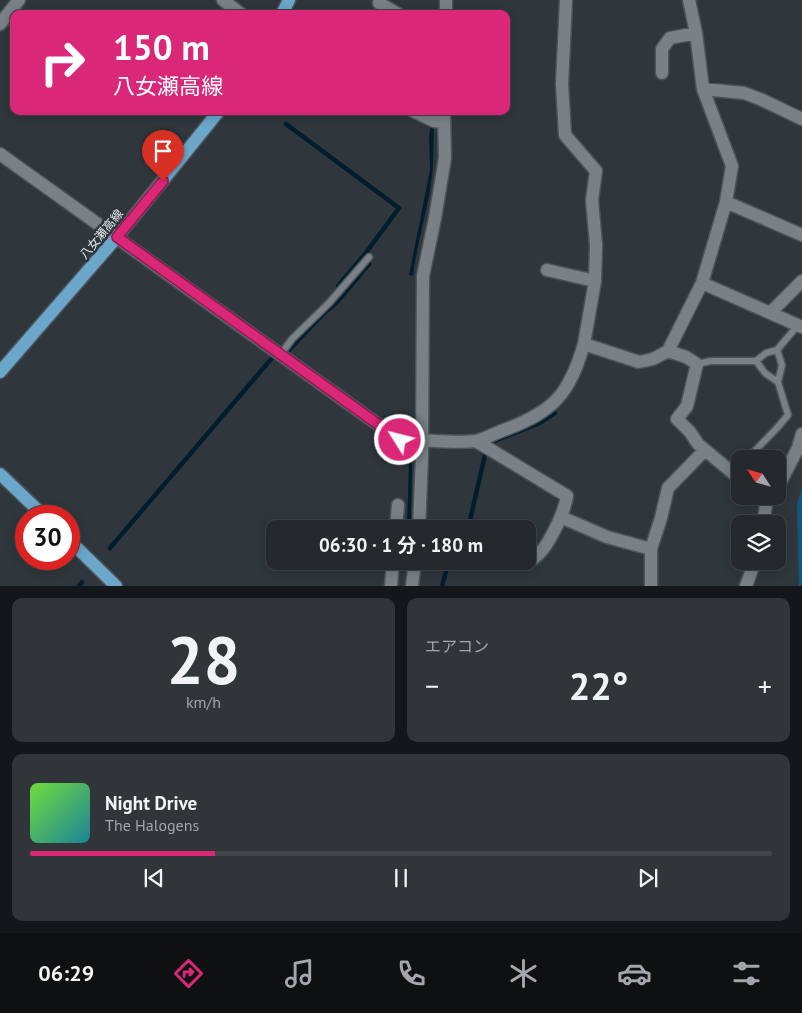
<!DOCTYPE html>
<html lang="ja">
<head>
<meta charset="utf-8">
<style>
  body { margin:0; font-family:"PT Sans","Noto Sans JP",sans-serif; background:#303539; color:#f1f3f6; height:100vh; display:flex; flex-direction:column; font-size:19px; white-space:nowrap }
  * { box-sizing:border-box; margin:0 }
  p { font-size:16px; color:#a3a6aa }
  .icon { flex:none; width:28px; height:28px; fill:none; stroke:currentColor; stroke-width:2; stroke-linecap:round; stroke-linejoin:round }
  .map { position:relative; height:586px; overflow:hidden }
  .sheet { display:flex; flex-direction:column; gap:12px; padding:12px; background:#141719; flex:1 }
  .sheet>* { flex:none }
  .banner { position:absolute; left:10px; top:10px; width:500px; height:105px; border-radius:10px; box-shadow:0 2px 12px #0003,0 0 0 1px #414549; background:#db2777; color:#fff; overflow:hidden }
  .needle { width:32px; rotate:306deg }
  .buttons { position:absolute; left:731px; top:450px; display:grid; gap:10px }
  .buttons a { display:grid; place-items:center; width:55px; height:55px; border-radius:10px; background:#24292d; box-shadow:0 2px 12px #0003,0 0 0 1px #414549; font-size:25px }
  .speed { position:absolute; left:15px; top:505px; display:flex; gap:10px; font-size:25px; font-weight:700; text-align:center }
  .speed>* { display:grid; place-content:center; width:65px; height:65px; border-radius:50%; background:#24292d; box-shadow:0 2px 12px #0003,0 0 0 1px #414549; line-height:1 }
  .speed .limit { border:8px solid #d22; background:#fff; color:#111 }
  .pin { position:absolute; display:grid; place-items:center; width:42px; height:42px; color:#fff; margin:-51px -21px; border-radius:50% 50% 50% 0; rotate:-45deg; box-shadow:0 0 5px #0007 }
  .pin .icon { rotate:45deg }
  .me { position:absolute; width:55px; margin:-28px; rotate:306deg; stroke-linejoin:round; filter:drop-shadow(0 0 4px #0008) }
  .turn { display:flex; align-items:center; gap:18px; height:105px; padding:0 20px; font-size:22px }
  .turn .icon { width:65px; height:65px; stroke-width:2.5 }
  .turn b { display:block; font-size:35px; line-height:42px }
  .big { font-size:38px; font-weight:700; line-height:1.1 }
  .sheet .card { flex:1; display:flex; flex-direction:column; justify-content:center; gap:8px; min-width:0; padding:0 18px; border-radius:10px; background:#303539 }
  .sheet .dial { align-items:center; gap:0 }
  .dial b { font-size:65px; line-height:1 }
  .song { display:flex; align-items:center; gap:15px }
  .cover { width:60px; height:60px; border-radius:8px; background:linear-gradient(135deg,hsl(100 70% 55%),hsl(190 70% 35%)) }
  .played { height:5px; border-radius:2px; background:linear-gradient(90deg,#db2777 25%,#414549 25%) }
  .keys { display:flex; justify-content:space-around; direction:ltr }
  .heat { display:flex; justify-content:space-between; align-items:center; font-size:28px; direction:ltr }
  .sheet .tiles { flex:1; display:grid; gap:12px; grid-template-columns:1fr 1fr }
  .card:last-child { grid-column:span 2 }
  .trip { position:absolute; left:266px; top:520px; width:270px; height:50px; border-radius:10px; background:#24292d; box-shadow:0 2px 12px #0003,0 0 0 1px #414549; font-weight:700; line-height:50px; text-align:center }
  .tab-bar { display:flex; height:80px; justify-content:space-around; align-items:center; background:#0e1012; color:#a3a6aa }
  .tab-bar .icon { width:35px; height:35px }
  .tab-bar .selected { color:#db2777 }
  .tab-bar b { font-size:22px; color:#f1f3f6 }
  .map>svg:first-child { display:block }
</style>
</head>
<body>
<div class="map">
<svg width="802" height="586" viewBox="0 0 802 586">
  <rect width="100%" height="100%" fill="#30373c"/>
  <path fill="#145679" d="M802,487V585L799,586L797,505Z"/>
  <path fill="#001d2e" d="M431,126L434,129C433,144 434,160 432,176C428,210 417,242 413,276L409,275L430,170L429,135Z
    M409,460H411L412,465L411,529H407Z"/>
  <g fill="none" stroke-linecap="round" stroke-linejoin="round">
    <path stroke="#001d2e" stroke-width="4.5" d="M286,124L399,208L365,254L338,286
      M466,529L470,520L485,455L494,441L540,423L555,413
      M110,548L272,358L289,350L323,314L337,302L369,264
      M79,586L82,582
      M442,586L446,571L451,561"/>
    <defs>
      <path id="lane" d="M777,350L782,365L778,382
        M281,354L292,339L329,303L369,257
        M697,364L711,361H756L766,353L777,350L798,325
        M747,459L777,428L788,415L778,382L765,373L756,361"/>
      <path id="street" d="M223,0L241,14
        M446,0V14
        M566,0L562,84L565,135L596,171L592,200L596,245L595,281L584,344
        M379,3L398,14
        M0,24L19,0
        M662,73V49L670,38L696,33
        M703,89L744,93L760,99L802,119
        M413,111L434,121L444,122
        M0,154L422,456
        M726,202L802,235
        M547,270L595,281
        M702,283L802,327
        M771,312L802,281
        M668,351L686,357L697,364L687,406L677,419L690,432L698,444L740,479
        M421,440C439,441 458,443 476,441C485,439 495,433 504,430C554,411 569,395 584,344L639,362L653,359L668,351L702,283L726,202L732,166L703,89L696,33L689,0
        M476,441L567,496C564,513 546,556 528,561
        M778,487L798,448L802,434
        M759,496L766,505L763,524
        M561,517L607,537L651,549
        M396,529L398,505
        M419,529L422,456L423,276L435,218L445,158L444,111
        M391,586L393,561
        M412,586L415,561
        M651,586V549L661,518L668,488L705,450
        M746,586L755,561"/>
      <path id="primary" d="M282,14L289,0
        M0,372L117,237L219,111
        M0,474L44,516
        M69,540L116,586"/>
    </defs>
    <use href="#lane" stroke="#4d5358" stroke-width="9"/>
    <use href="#street" stroke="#4d5358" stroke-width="15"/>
    <use href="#primary" stroke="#4d5358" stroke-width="15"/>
    <use href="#lane" stroke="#798187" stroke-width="6"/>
    <use href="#street" stroke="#798187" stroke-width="12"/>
    <use href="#primary" stroke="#6ba7cb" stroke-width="12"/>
  </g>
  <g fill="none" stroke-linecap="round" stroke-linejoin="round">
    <defs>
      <path id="route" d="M163,181L117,237L400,440"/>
    </defs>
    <use href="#route" stroke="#8e194d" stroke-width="12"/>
    <use href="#route" stroke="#db2777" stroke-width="9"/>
  </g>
  <g text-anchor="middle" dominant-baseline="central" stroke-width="5" stroke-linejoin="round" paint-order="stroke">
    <g font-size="12" fill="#e6ebee" stroke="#30373c">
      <text transform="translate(101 234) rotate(-50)">八女瀬高線</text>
    </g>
  </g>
</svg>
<div class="buttons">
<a><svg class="needle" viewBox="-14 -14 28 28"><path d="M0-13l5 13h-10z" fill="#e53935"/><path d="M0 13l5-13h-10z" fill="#a3a6aa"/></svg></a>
<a><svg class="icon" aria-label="layers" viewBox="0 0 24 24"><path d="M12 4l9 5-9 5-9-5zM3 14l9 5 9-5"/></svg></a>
</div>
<div class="speed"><div class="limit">30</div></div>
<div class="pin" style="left:163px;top:181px;background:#d93025"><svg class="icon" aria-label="arrive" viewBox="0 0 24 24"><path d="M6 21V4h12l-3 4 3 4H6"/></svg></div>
<svg class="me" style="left:400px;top:440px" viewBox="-20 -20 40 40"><circle r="17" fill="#db2777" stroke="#fff" stroke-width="3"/><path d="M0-11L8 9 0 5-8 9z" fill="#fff"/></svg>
<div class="trip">06:30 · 1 分 · 180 m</div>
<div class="banner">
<div class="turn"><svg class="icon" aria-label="right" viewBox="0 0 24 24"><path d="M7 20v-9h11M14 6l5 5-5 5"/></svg><div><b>150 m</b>八女瀬高線</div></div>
</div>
</div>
<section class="sheet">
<div class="tiles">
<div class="card dial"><b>28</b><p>km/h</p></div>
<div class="card"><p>エアコン</p>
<div class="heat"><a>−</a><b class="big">22°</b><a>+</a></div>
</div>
<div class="card">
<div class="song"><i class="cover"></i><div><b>Night Drive</b><p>The Halogens</p></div></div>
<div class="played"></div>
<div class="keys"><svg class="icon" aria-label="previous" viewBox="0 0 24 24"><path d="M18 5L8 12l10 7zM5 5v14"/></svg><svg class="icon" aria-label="pause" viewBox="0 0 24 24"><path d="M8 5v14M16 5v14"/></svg><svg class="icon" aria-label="next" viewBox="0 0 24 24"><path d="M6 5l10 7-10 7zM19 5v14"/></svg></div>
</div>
</div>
</section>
<nav class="tab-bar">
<b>06:29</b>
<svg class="icon selected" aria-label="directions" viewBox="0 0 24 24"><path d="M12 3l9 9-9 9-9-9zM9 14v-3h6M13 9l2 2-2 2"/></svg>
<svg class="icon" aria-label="music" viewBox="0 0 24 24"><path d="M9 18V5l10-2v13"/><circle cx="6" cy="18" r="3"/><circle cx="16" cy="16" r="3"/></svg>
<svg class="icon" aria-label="phone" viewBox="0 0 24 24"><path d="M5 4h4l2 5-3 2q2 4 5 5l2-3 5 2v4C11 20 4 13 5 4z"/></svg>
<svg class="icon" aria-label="climate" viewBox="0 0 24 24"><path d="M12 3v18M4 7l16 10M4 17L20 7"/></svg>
<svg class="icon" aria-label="car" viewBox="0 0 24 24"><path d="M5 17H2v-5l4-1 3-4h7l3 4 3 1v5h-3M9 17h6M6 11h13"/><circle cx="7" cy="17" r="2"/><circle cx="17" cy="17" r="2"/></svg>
<svg class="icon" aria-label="filters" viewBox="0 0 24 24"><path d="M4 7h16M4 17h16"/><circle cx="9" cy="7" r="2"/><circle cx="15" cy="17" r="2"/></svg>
</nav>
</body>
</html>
